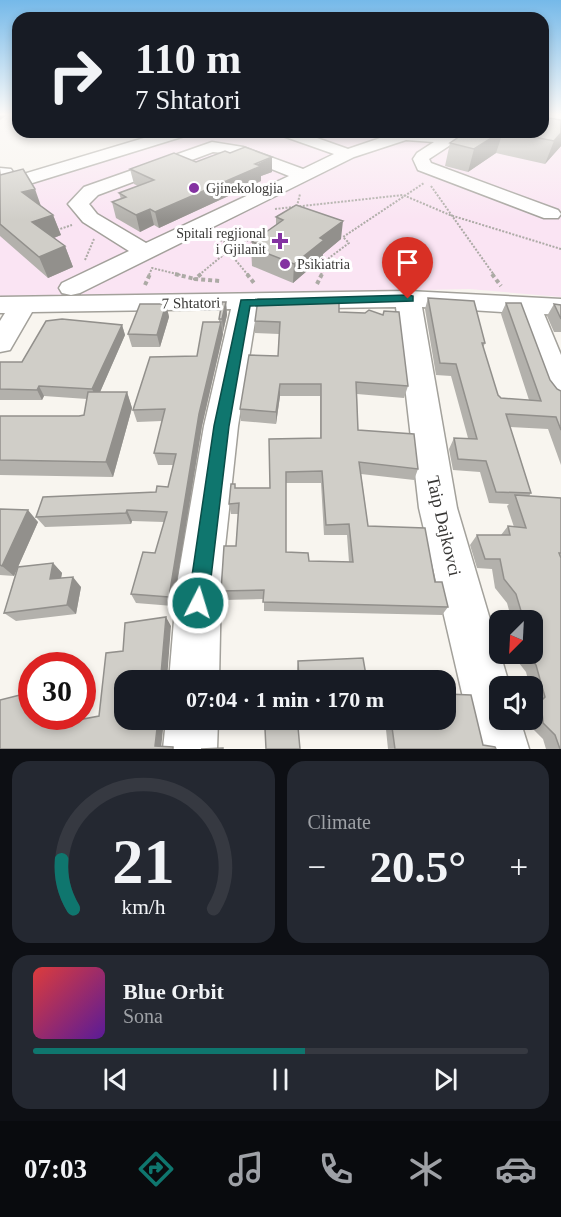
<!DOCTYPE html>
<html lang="en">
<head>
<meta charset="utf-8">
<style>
  body { margin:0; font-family:Georgia,serif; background:#242831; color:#f1f3f6; height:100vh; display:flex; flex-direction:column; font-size:22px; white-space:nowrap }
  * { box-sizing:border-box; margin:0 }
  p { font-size:20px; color:#9ea1a6 }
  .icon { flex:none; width:33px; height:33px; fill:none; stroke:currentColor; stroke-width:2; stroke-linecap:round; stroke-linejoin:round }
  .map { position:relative; height:749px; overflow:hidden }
  .details { display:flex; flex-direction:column; gap:12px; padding:12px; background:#0d0f14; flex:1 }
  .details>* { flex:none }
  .banner { position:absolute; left:12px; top:12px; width:537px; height:126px; border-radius:18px; box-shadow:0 3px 9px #0003; background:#171b24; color:#f1f3f6; overflow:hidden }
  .needle { width:39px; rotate:204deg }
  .controls { position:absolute; left:489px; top:610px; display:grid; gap:12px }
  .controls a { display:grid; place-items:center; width:54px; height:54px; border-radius:12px; background:#171b24; box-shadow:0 3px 9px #0003; font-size:30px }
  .speed { position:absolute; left:18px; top:652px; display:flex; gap:12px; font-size:30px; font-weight:700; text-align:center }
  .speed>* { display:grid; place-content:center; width:78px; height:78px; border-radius:50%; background:#171b24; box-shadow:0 3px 9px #0003; line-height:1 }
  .speed .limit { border:9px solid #d22; background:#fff; color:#111 }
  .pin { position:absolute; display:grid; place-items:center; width:51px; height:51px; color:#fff; margin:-62px -26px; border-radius:50% 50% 50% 0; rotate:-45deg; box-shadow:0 0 6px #0007 }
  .pin .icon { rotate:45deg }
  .me { position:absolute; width:66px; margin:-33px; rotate:5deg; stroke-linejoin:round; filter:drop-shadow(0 0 4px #0008) }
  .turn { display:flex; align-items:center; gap:21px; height:126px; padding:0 24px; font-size:27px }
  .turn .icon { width:78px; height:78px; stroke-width:2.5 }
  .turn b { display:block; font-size:42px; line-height:51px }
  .big { font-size:45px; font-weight:600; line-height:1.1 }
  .details .card { flex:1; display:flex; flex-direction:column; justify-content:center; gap:9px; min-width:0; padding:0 21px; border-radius:18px; background:#242831 }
  .details .dial { align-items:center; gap:0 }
  .dial svg { height:156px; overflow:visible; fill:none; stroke:#363941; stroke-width:7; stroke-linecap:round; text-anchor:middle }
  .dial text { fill:#f1f3f6; stroke:none }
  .song { display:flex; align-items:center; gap:18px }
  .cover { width:72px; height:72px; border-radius:9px; background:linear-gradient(135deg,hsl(0 70% 55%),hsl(270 70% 35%)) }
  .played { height:6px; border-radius:3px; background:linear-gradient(90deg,#0f766e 55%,#363941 55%) }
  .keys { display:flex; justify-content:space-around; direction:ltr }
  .heat { display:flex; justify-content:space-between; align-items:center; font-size:33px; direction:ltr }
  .details .tiles { flex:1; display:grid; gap:12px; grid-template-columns:1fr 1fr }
  .card:last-child { grid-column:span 2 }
  .trip { position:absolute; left:114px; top:670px; width:342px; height:60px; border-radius:18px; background:#171b24; box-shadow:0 3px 9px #0003; font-weight:600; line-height:60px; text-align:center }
  .menu { display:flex; height:96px; justify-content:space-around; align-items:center; background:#090b0e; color:#9ea1a6 }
  .menu .icon { width:42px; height:42px }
  .menu .selected { color:#0f766e }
  .menu b { font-size:27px; color:#f1f3f6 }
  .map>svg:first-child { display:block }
</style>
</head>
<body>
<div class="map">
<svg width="561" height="749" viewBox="0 0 561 749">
  <rect width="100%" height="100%" fill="#f8f5ef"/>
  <path fill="#fae4f3" d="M561,121V297L469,289L130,296H0V193L201,132H543Z"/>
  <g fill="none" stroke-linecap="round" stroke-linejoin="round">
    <defs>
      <path id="minor" d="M543,115H561V122H543Z
        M278,132H300L348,149L398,132L445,135L450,132H461L464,135L461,138L429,159L431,163L558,210L561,214L558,218H544L418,170L413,159L417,153L434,142L406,140L354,157L80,293L71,295L62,293L59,288L62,283L129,251L83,222L68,204L84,187L212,142L243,147L303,169L334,154L280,135ZM213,152L234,154L289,176L146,243L97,214L89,204L98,195Z
        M0,168L11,169L17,178L14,182H2Z
        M408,291L561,299V315L544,314L561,355V403L550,399L545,391L517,313L422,307L457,508L510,687H500V720H520L529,749H475L419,508L396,307L257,309L238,426L221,584L219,681H169L177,584L204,426L231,309L32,312L10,350L0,352V321L5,313H0V297Z
        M166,720H218L217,749H163Z"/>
      <path id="major" d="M164,132H190L188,135L0,193V181Z"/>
    </defs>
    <use href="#minor" stroke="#a3a19b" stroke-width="3"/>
    <use href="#major" stroke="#a3a19b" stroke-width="3"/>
    <path stroke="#acaaa5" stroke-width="2" stroke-dasharray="2 1.5" stroke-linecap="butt" d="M431,186L494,275
      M275,209L403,195L450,215L561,249
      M296,210L300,194
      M234,229L251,237
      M57,230L72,225
      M214,237L235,247
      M85,260L94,239
      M149,275L152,268L181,275
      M199,275L228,251
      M248,275L228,251L252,238L263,237
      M321,275L329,258L349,243L343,237L424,183"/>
    <path stroke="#acaaa5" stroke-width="4" stroke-dasharray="4 3" stroke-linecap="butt" d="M175,274L195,279
      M201,274L195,279L220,281
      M247,274L254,283
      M492,274L501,286
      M317,284L322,274
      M145,285L150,274"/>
    <use href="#minor" fill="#fff" fill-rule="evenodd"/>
    <use href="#major" fill="#fff" fill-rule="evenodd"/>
  </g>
  <path fill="#b3b1ac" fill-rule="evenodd" d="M466,132H543L561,146L545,164L496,153L468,172L445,166L450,143Z
    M196,162L272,172L261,176V181L159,228L154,225L140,232L116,218L112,202L121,199L119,193L138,186L134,184L130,169Z
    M0,175L53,215L61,235L54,238L65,246L73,267L48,278L0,236Z
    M276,217L341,239L323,254L322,258L293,283L252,266L251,247L252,246V242L276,225Z
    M428,298L485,343L483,348L498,395L501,398L529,400L501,314L506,303L550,380L557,389L561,391V465L548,429L510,427L531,493L529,496L561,498V749H546L543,739L532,728L531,720H532V704L534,703L532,697V687H530L526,672L512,654H532V621H512L507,603L495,588L492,569L477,568L470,545L477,535H501L508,526L514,527L507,506L509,504L489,503L480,472L453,470L449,449L454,438H468L451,376L436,375L425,309Z
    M226,302L227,315L223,332V334L202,426L173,606L136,603L131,594L155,553L164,522L132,521L131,524L45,527L36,517L156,492L168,487L173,465H158L154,453L162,421L137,422L133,410L197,356L219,322V319Z
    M166,304L169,317L160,347H132L128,334Z
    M554,304L561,305V332H554L547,316Z
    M339,312L408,386L404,398L357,394L358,430L418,469L414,480L361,474L368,526L435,582L448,607L442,615L264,611V599L223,600L221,591L236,546L238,514H231L229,504L236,488H270L320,438V396H280L276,424L241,421L240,409L278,356L279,334L255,333V321ZM286,483H321L324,535H347L349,562L309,561L286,552Z
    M122,325L125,335L100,392H127L132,408L113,477L0,475V416H79L84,415L87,399L44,396L42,400H0V362H22Z
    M0,509L38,522L18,567L53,563L62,573L61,578L81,587L76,614L16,621L4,613L17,569L14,576L0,575Z
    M298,661L367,681H298L297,669Z
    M385,720H446L483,745L496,749H388Z"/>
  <path fill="#92908c" d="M0,115H7L0,120Z
    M96,132H121L98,138Z
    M501,132H503L496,153L468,172L474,149Z
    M561,133V146L545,164L554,141Z
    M272,157V172L261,176V181L159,228L155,212Z
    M35,189L42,209L22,192Z
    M150,209L154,225L140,232L136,215Z
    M53,215L61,235L41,243L32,222Z
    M343,221L341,239L323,254L322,258L293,283L294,264L320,238Z
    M65,246L73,267L48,278L39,257Z
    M226,302L227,315L223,332L222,319Z
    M166,304L169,317L160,347L157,335Z
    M221,322L223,334L202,426L173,606L169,597L199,414Z
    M122,325L125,335L97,399L92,389Z
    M280,384V396L276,424V412Z
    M39,386L44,396L42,400L37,390Z
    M127,392L132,408L113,477L106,462Z
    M28,510L38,522L14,576L2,566Z
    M127,510L132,521L131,524L126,513Z
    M53,563L62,573L59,589L50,579Z
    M73,577L81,587L76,614L67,605Z
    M166,617L171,626L167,680L168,681H164L161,674Z
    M57,717H68V729L56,724Z
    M158,720H164L161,749L155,746Z"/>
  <path fill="#d0cec8" stroke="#92908c" stroke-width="1.5" fill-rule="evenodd" d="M543,117L561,120V133L554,141L509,132H543Z
    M466,132H501L474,149L450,143Z
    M245,147L272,157L255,164L261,166L155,212L150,209L136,215L112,202L126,197L119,193L154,180L130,169L174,153L196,162L225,151L230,153Z
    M23,169L35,189L22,192L53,215L32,222L65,246L39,257L0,224V175Z
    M296,205L343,221L320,238L324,240L294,264L251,247L256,243L252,242L283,220L276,217Z
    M428,298L474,301L485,343H482L498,395L501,398L541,401L506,303H521L550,380L557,389L561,391V430L556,417L506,414L531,493L496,492L486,461L458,459L454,438L477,439L456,364L440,363Z
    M258,299L339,301V312L365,313L369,310L383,315L384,311L399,312L408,386L356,382L358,430L414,434L418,469L359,462L368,526L425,528L435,582H442L448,607L263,602L264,590L221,591L224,546H236L239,503L229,504L231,484H235V488H270L269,439L321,438V384H280L276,412L240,409L249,355L278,356L280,322L255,321ZM322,471L326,525L349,524L353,562L309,561L308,553L286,552V472Z
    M222,302H226L222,319H219Z
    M140,304H166L157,335L128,334Z
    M554,304L561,305V319Z
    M62,319L122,325L92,389L39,386L37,390L0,389V362H22L46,321Z
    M203,322H221L199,414L169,597L131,594L143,552L155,553L167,512L127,510L126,513L36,517L43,497L156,492L157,486L168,487L176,454L154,453L165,409L133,410L150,357L197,356Z
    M88,392H127L106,462L0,460V416H79L84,415Z
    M515,495L561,498V553H559L561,558V749H560L555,735L543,723L541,701L545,697L536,665L528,654H532V621H524L516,594L504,579L500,559H485L477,535H510L508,526L526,528Z
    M0,509L28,510L2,566L0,565Z
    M53,563L50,579L73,577L67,605L4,613L18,567Z
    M166,617L161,674L164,676V681H124V720H158L155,746L173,747V749H0V700L32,692V717H57L56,724L99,716L106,653L123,651L125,623Z
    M363,658L367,681H299L298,661Z
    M446,694L471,695L483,745L495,747L496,749H395L391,720H446Z
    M298,727L300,749H266L265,729Z
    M223,748V749H201Z"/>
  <linearGradient id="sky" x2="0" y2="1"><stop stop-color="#75b9e9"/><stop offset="0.52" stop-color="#fcfaf8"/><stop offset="1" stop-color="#fcfaf8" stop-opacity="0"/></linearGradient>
  <rect width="561" height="220" fill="url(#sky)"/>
  <path fill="#0f766e" stroke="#0a4d48" stroke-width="1.5" d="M408,295L413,296V301L250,306L229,426L208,603L205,610L198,613L191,610L188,603L214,426L241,300Z"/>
  <g fill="#8432a1" stroke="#fff" stroke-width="2">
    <circle cx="194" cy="188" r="6"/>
    <path d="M277 232h6v6h6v6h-6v6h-6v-6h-6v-6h6z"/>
    <circle cx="285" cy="264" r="6"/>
  </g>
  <g text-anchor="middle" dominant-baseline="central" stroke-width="6" stroke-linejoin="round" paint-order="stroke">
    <g font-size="14" fill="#383735" stroke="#fff" text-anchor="start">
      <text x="206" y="188">Gjinekologjia</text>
      <text x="266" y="233" text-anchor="end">Spitali regjional<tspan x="266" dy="16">i Gjilanit</tspan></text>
      <text x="297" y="264">Psikiatria</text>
    </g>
    <g font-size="15" fill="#383735" stroke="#fff">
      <text transform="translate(191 303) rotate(-1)">7 Shtatori</text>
    </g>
    <g font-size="18" fill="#383735" stroke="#fff">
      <text transform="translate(444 526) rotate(77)">Taip Dajkovci</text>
    </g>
  </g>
</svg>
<div class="controls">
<a><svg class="needle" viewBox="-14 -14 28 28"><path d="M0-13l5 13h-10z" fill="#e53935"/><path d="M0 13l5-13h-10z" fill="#9ea1a6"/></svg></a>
<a><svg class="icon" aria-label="sound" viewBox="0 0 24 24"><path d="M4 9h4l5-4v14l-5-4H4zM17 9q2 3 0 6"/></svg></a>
</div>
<div class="speed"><div class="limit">30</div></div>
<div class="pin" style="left:408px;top:299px;background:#d93025"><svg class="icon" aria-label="arrive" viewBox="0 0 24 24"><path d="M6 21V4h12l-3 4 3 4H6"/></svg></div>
<svg class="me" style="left:198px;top:603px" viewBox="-20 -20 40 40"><circle r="17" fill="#0f766e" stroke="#fff" stroke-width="3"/><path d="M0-11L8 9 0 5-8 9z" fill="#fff"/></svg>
<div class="trip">07:04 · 1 min · 170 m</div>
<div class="banner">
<div class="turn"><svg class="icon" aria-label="right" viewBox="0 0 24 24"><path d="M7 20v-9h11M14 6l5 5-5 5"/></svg><div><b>110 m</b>7 Shtatori</div></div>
</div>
</div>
<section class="details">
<div class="tiles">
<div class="card dial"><svg viewBox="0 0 100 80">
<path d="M14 69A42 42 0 1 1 86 69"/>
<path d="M14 69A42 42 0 0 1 8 44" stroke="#0f766e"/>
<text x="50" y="56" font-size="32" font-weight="700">21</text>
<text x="50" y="72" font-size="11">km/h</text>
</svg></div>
<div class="card"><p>Climate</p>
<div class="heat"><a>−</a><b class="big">20.5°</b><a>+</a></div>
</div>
<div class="card">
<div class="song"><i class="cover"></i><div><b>Blue Orbit</b><p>Sona</p></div></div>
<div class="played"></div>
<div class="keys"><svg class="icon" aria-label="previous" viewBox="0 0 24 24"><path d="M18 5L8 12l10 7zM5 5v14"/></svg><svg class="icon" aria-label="pause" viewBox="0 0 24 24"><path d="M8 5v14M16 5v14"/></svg><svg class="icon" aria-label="next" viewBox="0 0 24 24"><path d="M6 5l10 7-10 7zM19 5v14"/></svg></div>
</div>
</div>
</section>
<nav class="menu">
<b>07:03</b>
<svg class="icon selected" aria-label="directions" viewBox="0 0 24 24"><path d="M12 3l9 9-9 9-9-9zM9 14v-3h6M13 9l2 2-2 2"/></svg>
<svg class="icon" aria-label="music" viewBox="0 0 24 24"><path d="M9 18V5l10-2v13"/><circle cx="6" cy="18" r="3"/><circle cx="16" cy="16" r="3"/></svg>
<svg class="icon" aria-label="phone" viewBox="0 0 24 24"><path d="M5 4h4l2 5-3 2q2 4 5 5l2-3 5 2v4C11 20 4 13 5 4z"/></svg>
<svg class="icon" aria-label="climate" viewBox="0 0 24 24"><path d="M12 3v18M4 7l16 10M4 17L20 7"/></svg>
<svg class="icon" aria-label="car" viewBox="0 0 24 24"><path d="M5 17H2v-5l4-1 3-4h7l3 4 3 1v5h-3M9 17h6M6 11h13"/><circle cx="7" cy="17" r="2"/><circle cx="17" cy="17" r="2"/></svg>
</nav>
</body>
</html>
